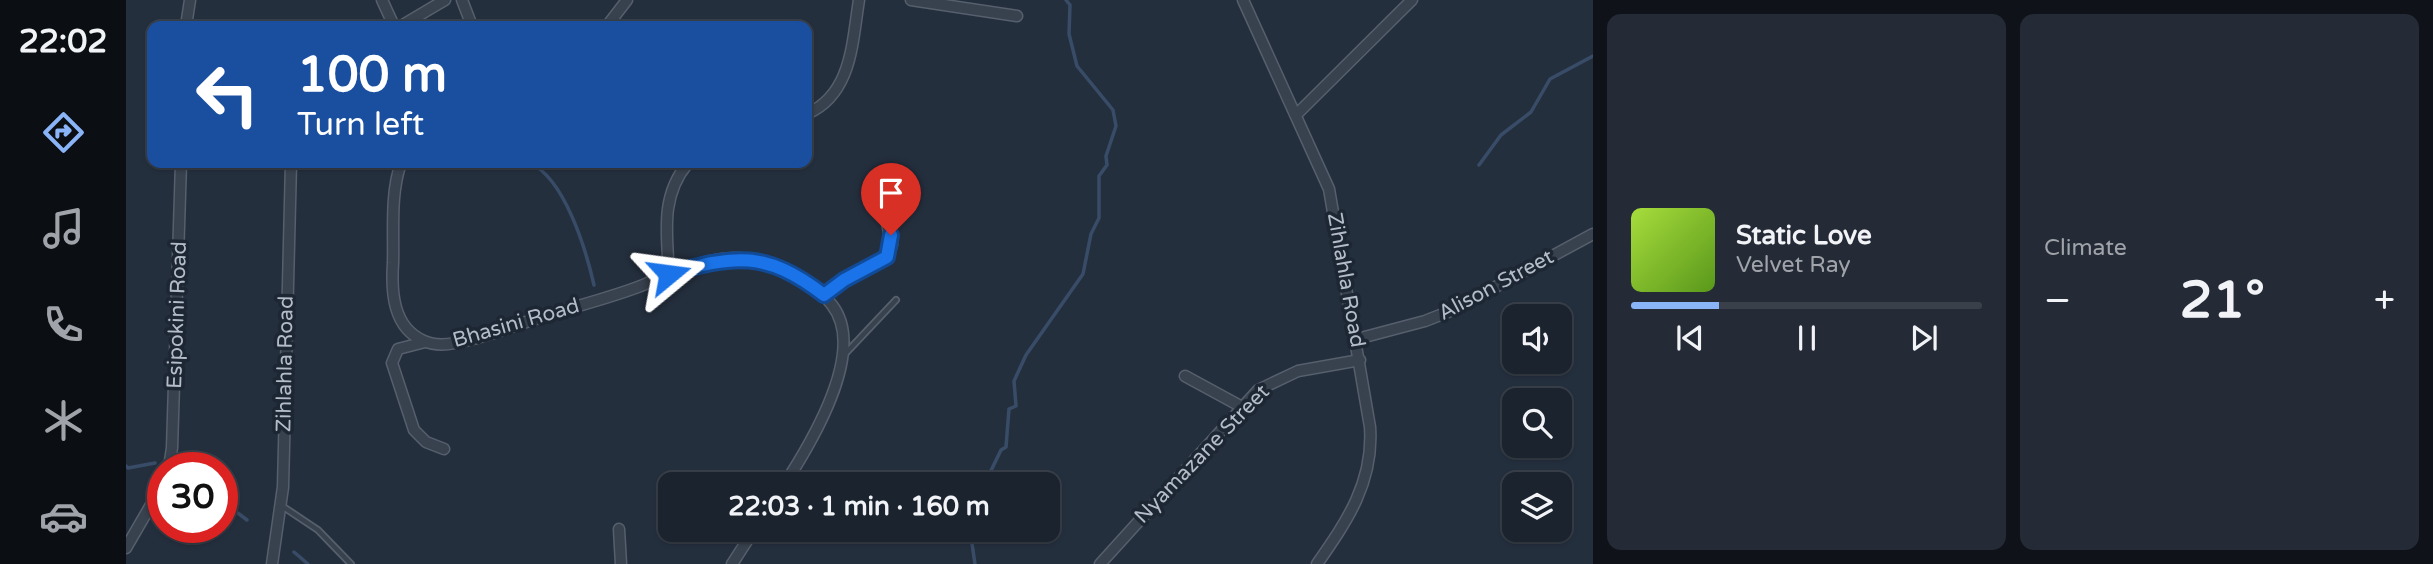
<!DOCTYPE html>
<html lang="en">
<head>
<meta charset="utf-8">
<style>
  body { margin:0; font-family:"Varela Round",sans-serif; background:#242b36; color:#f1f3f6; height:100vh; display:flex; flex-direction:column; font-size:26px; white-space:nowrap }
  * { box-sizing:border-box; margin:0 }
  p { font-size:23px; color:#a0a4aa }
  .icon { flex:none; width:38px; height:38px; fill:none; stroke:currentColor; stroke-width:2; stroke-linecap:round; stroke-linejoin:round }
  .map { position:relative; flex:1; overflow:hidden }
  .sheet { display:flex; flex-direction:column; gap:14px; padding:14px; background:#0f1319; width:840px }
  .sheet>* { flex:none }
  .hud { position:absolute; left:21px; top:21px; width:665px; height:147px; border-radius:14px; box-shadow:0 2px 5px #0004,0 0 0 2px #39404a; background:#1a4fa0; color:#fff; overflow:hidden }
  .controls { position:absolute; left:1376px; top:304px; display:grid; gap:14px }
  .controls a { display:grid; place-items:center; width:70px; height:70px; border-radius:14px; background:#1b232e; box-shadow:0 2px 5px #0004,0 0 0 2px #39404a; font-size:35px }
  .speed { position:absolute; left:21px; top:452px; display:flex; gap:14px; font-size:35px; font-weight:700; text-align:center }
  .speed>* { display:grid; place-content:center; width:91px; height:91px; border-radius:50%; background:#1b232e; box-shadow:0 2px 5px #0004,0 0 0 2px #39404a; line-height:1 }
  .speed .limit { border:10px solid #d22; background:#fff; color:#111 }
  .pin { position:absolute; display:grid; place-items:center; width:60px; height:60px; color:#fff; margin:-72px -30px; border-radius:50% 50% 50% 0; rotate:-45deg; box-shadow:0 0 7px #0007 }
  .pin .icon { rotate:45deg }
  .me { position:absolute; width:77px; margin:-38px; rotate:74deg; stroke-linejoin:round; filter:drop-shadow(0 0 5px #0008) }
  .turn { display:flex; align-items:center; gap:24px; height:147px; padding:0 35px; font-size:32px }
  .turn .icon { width:91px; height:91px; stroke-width:2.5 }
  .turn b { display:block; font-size:49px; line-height:60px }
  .big { font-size:52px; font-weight:800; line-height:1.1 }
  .sheet .widget { flex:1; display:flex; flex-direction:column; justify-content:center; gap:10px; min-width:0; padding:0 24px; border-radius:14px; background:#242b36 }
  .song { display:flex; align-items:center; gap:21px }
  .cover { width:84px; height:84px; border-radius:10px; background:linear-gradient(135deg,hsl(80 70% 55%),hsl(90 70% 35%)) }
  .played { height:7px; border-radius:4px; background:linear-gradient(90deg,#8ab4f8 25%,#39404a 25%) }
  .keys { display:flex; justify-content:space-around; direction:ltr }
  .heat { display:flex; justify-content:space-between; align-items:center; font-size:38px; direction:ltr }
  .sheet .tiles { flex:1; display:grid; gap:14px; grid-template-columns:repeat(2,1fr) }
  .trip { position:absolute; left:532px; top:472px; width:402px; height:70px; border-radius:14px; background:#1b232e; box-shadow:0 2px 5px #0004,0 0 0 2px #39404a; font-weight:800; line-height:70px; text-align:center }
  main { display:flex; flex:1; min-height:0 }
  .dock { display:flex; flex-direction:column; width:126px; justify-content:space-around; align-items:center; background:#0b0e12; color:#a0a4aa }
  .dock .icon { width:49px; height:49px }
  .dock .current { color:#8ab4f8 }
  .dock b { font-size:32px; color:#f1f3f6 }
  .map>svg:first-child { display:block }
</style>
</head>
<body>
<main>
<nav class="dock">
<b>22:02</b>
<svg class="icon current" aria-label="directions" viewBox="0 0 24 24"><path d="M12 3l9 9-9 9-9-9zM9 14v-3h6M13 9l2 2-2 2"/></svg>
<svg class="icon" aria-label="music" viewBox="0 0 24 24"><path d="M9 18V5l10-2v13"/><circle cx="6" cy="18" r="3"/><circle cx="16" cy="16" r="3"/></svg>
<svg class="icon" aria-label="phone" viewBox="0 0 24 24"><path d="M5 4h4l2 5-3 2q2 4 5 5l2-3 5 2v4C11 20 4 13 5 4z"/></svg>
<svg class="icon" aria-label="climate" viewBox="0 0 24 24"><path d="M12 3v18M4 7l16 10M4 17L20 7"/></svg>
<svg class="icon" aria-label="car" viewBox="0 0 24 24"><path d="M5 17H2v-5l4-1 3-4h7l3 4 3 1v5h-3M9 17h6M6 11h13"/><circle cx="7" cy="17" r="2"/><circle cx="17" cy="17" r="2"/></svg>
</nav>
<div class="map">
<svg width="1467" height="564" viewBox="0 0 1467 564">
  <rect width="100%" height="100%" fill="#242f3e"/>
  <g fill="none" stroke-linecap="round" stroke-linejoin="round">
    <path stroke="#394c67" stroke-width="3.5" d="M328,21L330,26
      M404,163C439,179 460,250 468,285
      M1353,165L1375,135L1405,112L1424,79L1467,56
      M0,466L2,468L29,463
      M858,485L875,450L880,447L883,409L890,406L888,381L900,355L957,274L965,234L973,218V176L981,165L980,156L990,126L987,110L951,66L943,34L944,5L940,0
      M96,501L121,520
      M844,530L849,564
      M168,552L182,564"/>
    <defs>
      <path id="lane" d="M718,355L770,300
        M156,506L192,530L225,564"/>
      <path id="street" d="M256,0L268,26
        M336,0L346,26
        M785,0L891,16
        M1117,0L1203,189L1244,427C1248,482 1221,521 1191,564
        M60,26L64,0
        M275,26L319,0
        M481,26L501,0
        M681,114C726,94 726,43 733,0
        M1171,114L1286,0
        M275,163C264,194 268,231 267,263C265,292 267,328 298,341C307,345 319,345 329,343C358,338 387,326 415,317C447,307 480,299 512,287C542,275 575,259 608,258C641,258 686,279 706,305C742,351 684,445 658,485
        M543,274C541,234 534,196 562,163
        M698,295L718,280L761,257L766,245L759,215
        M1231,339L1299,321L1327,310L1467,234
        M299,342L272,349L266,363L288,430L300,442L318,449
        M1059,376L1116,407
        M43,467L46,448L55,163
        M493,529L495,564
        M0,548L37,484
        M146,564L157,487L165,163
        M606,564L628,530
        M974,564L1132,390L1172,371L1234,360"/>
    </defs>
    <use href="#lane" stroke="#565f6c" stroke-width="8"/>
    <use href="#street" stroke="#565f6c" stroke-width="13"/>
    <use href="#lane" stroke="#38414e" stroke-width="4.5"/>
    <use href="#street" stroke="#38414e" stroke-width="10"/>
  </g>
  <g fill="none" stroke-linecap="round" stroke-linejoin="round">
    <defs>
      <path id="route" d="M543,274C609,255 639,250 698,295L718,280L761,257L765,235"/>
    </defs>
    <use href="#route" stroke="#114b97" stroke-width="18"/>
    <use href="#route" stroke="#1a73e8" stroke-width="12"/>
  </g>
  <g text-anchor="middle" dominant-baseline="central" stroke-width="7" stroke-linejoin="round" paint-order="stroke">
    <g font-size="21" fill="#b4bcc9" stroke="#1d2633">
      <text transform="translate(1220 280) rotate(80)">Zihlahla Road</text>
      <text transform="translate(1370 285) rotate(-28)">Alison Street</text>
      <text transform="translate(51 315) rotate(-88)">Esipokini Road</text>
      <text transform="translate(390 323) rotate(-16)">Bhasini Road</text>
      <text transform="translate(159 364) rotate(-89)">Zihlahla Road</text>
      <text transform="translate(1076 454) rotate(-46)">Nyamazane Street</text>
    </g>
  </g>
</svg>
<div class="controls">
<a><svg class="icon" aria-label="sound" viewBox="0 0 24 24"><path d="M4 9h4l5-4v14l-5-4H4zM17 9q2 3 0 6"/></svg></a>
<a><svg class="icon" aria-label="search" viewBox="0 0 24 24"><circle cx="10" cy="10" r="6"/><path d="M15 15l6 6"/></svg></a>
<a><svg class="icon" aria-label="layers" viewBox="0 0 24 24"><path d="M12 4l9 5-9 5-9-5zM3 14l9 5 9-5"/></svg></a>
</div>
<div class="speed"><div class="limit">30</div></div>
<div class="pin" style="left:765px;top:235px;background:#d93025"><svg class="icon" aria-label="arrive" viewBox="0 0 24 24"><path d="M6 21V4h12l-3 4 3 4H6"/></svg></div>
<svg class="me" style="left:543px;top:274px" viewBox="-20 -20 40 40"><path d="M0-17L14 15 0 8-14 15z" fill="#1a73e8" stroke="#fff" stroke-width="4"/></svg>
<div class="trip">22:03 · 1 min · 160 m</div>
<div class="hud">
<div class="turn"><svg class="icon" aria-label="left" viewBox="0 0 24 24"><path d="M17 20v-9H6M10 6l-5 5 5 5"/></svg><div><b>100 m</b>Turn left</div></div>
</div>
</div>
<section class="sheet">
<div class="tiles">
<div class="widget">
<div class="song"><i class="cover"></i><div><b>Static Love</b><p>Velvet Ray</p></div></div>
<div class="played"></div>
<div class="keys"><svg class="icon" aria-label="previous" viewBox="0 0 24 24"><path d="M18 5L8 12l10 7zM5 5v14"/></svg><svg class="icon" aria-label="pause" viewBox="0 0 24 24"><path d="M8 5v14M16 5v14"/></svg><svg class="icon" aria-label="next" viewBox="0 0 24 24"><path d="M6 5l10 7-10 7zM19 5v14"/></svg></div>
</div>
<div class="widget"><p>Climate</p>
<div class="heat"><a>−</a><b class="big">21°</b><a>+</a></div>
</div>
</div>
</section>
</main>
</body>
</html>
